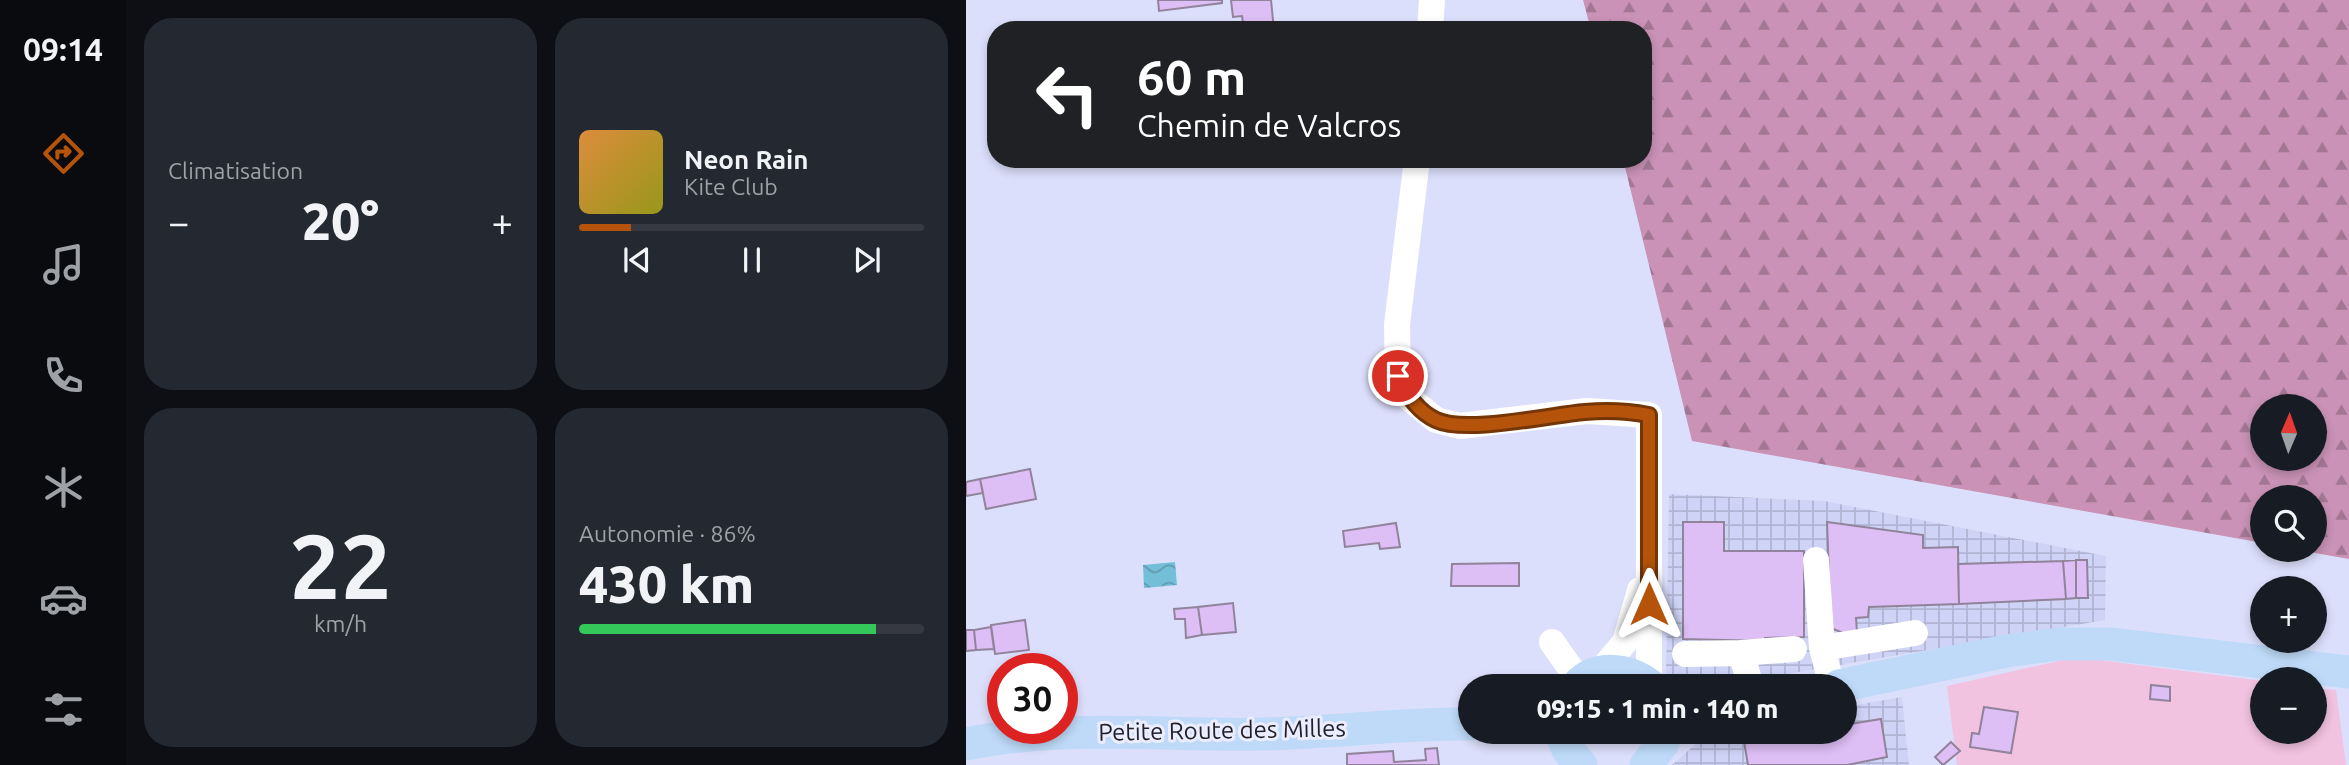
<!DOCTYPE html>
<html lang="fr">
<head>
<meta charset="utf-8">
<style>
  body { margin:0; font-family:Ubuntu,sans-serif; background:#242831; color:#f1f3f6; height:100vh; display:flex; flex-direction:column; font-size:26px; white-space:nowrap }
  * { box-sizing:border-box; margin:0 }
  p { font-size:23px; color:#9ea1a6 }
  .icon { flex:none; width:38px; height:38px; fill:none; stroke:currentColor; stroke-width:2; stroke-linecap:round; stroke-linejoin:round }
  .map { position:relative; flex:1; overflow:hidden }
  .side { display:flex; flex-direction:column; gap:18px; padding:18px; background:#0d0f14; width:840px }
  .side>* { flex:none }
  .banner { position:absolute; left:21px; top:21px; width:665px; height:147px; border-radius:28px; box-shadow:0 4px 10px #0003; background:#202124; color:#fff; overflow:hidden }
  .needle { width:46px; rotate:2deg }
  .controls { position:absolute; left:1284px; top:394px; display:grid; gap:14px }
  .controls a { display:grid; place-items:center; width:77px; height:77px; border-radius:50%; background:#171b24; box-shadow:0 4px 10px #0003; font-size:35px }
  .speed { position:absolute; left:21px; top:653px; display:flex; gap:14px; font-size:35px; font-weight:700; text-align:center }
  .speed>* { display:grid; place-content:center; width:91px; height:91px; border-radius:50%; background:#171b24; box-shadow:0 4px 10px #0003; line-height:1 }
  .speed .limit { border:10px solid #d22; background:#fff; color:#111 }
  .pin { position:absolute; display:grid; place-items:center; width:60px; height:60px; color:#fff; margin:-30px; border:4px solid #fff; border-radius:50%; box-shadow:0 2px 7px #0007 }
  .me { position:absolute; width:77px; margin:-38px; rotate:0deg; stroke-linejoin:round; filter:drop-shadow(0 0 5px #0008) }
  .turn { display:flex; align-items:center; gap:24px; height:147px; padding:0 35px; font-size:32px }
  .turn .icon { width:91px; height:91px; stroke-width:2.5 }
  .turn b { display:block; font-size:49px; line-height:60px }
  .big { font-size:52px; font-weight:800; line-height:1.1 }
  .side .tile { flex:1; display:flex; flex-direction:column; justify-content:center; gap:10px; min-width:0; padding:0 24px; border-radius:28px; background:#242831 }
  .side .dial { align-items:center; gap:0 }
  .dial b { font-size:91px; line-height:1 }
  .song { display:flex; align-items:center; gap:21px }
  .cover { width:84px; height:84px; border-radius:10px; background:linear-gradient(135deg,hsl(30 70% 55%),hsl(60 70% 35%)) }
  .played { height:7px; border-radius:4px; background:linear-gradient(90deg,#b45309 15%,#363941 15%) }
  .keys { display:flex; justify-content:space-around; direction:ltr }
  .heat { display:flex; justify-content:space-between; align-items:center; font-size:38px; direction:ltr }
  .charge { height:10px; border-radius:5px; background:linear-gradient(90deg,#34c759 86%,#363941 0) }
  .side .tiles { flex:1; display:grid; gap:18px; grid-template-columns:repeat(2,1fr) }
  .trip { position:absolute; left:492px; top:674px; width:399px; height:70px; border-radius:35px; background:#171b24; box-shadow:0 4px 10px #0003; font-weight:800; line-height:70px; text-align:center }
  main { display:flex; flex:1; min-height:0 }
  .tabs { display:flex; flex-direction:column; width:126px; justify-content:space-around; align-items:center; background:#090b0e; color:#9ea1a6 }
  .tabs .icon { width:49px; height:49px }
  .tabs .on { color:#b45309 }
  .tabs b { font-size:32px; color:#f1f3f6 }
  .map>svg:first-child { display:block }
</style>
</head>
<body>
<main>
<nav class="tabs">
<b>09:14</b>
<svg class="icon on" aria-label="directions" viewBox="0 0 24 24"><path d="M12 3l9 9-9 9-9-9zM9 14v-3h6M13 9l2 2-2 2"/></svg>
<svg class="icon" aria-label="music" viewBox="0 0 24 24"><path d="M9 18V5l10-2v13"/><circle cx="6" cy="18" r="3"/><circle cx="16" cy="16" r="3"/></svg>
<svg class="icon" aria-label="phone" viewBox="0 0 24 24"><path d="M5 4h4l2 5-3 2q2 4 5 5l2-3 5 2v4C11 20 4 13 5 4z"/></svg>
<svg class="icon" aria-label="climate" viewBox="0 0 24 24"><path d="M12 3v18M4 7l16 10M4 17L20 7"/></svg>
<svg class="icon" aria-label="car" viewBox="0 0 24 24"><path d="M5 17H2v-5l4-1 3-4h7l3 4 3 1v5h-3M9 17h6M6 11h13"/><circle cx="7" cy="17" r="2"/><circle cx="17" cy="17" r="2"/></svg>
<svg class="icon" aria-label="filters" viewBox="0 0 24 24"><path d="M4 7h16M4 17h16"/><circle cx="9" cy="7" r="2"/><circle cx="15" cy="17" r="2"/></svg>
</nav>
<section class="side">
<div class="tiles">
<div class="tile"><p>Climatisation</p>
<div class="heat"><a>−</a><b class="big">20°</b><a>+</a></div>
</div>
<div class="tile">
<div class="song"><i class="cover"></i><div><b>Neon Rain</b><p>Kite Club</p></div></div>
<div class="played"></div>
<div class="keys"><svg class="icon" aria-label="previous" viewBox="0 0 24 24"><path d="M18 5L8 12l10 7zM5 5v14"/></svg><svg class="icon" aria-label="pause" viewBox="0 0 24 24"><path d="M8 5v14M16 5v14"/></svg><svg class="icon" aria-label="next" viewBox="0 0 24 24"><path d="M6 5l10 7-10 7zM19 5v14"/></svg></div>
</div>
<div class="tile dial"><b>22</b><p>km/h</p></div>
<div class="tile"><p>Autonomie · 86%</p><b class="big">430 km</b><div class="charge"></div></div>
</div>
</section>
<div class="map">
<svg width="1383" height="765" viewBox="0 0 1383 765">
  <defs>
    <pattern id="industrial-grid" width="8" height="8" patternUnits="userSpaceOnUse" patternTransform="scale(1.75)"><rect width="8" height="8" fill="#cfd3f6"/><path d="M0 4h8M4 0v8" fill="none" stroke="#b1b5d3"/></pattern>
    <pattern id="forest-firs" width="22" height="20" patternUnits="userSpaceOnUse" patternTransform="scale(1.75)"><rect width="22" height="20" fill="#c992b6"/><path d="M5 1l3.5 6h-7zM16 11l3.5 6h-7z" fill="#a37794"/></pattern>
    <pattern id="water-waves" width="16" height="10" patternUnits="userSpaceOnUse" patternTransform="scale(1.75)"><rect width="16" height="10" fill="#74bfd8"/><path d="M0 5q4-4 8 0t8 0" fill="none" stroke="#5f9baf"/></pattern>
  </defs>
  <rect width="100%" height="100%" fill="#dcdffb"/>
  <path fill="url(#industrial-grid)" d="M703,494L858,501L1140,556L1139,620L751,686H708L700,677Z
    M936,697L943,765H706L740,735L754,732H878L879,707Z"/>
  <path fill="url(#forest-firs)" fill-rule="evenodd" d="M617,0H1383V559L1332,550H1349V497H1297V543L726,441L657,159H677V30H625ZM1297,406H1349V458H1297Z"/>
  <path fill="#f2c2e1" d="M1110,657L1297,681V732H1349V688L1370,690L1380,765H991L981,686Z"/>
  <path fill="url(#water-waves)" d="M209,562L211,585L178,588L177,565Z"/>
  <path fill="#ddbef5" stroke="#91839b" stroke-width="2" d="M192,0H256V3L193,11Z
    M265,0H305L308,30H278L276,16L267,17Z
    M64,469L70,499L20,509L14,479Z
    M14,479L17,493L0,496V482Z
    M717,522H758V551H838V637L799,638V641L717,639Z
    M861,522L957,535V548L992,547L993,604L903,607L902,617L890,618L891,632L877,633L865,628Z
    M430,523L434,547L414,549L413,543L379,547L377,531Z
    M1110,560H1121L1122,598H1110Z
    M1110,560V598L1100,599L1097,561Z
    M1097,561L1100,599L993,604L992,564Z
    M553,563V586H485L486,564Z
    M267,603L270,632L236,635L232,607Z
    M232,607L236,635L220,638L219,619H209L208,609Z
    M59,620L63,650L29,654L25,625Z
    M25,627L28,649L10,650L8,630Z
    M0,630H8L10,650L0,651Z
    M1185,685L1204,687V701L1184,699Z
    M1018,707L1052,712L1045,753L1004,747L1006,733L1013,734Z
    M915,719L921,757L881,765H782L778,741L836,732H878V725Z
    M985,742L994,751L977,765L969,757Z
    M471,748L473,765H381V754L427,751L428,762L460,760L459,749Z"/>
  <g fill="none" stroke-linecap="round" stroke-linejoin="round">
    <path stroke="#fff" stroke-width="26" d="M464,30L466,0
      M451,159L431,325L432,376L443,398L470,420L494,426L621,411L683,415V685
      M850,560L856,648
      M586,642L614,682
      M719,654L775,653
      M633,673L659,642L674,590
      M785,686L775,653L828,649
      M866,686L856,648L949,633"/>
    <path stroke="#bedaf8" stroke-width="33" d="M611,686C631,664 663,669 685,686
      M873,686L1040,651L1093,644H1144L1383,672
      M595,732L602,750L615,765
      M0,744C98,724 198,736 297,734C366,733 435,723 504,724
      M680,765L697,743L699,732"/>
  </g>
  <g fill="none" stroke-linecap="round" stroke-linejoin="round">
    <defs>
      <path id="route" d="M432,376C440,394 451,411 470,420C500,434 583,415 619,412C640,410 662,411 683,415V604"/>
    </defs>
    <use href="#route" stroke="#753606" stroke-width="18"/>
    <use href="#route" stroke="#b45309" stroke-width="12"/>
  </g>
  <g text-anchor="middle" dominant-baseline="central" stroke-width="6" stroke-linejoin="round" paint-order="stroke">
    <g font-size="24" fill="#1f202a" stroke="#ebedfe">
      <text transform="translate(256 730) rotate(-1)">Petite Route des Milles</text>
    </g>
  </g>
</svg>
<div class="controls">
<a><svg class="needle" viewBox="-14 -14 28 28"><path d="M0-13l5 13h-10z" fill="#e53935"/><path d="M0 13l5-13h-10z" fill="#9ea1a6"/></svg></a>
<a><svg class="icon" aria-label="search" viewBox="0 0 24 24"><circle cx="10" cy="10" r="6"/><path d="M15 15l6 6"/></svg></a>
<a>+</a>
<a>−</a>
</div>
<div class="speed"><div class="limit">30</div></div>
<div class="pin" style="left:432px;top:376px;background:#d93025"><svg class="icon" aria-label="arrive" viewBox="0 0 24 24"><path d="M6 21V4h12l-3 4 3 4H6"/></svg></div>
<svg class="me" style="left:683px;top:604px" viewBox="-20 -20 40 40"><path d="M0-17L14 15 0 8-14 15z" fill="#b45309" stroke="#fff" stroke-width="4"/></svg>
<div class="trip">09:15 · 1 min · 140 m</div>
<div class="banner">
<div class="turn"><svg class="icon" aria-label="left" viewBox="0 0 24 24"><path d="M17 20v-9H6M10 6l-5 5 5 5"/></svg><div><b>60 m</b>Chemin de Valcros</div></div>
</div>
</div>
</main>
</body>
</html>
